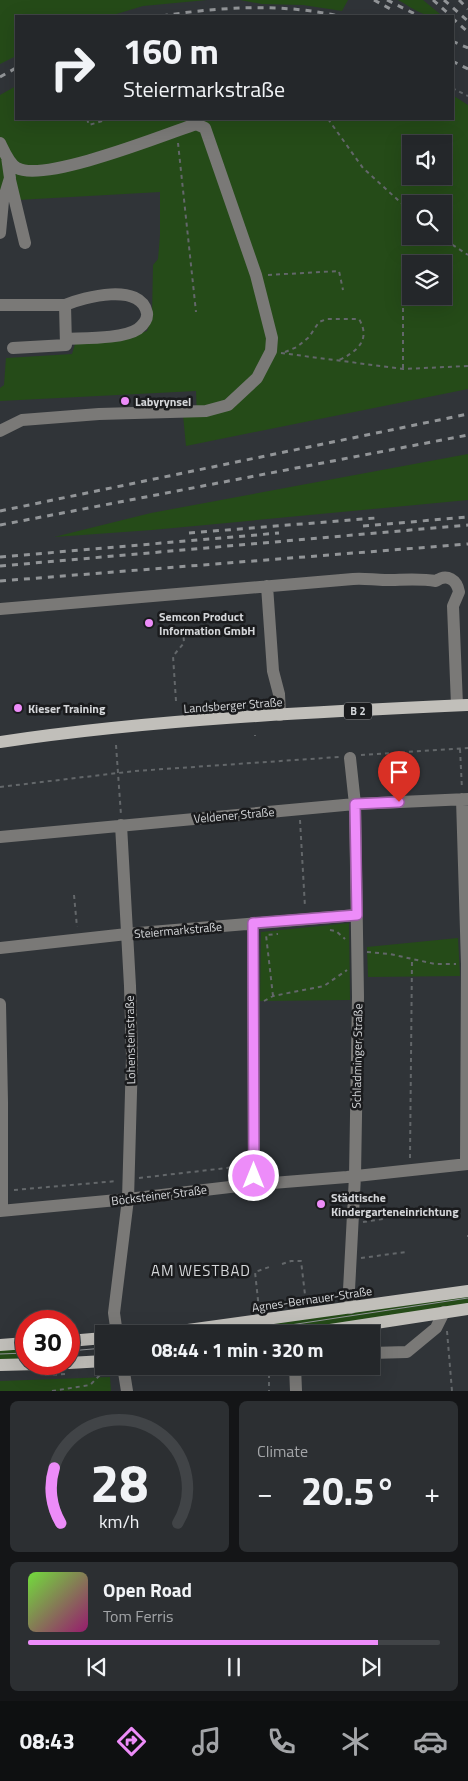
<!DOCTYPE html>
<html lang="en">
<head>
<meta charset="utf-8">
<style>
  body { margin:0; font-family:"Titillium Web",sans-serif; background:#2c2f32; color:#f1f3f6; height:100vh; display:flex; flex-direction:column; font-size:19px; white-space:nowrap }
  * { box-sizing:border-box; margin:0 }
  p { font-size:16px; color:#a3a5a8 }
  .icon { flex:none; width:28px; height:28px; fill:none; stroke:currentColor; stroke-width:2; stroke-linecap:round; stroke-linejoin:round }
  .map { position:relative; height:1391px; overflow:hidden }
  .details { display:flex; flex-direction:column; gap:10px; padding:10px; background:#141517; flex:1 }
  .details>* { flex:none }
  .banner { position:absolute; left:15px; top:15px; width:439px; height:105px; border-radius:0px; box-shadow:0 5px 20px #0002,0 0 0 1px #414447; background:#24272a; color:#f1f3f6; overflow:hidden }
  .fabs { position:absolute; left:402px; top:135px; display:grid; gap:10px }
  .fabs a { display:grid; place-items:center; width:50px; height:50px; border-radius:0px; background:#24272a; box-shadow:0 5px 20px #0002,0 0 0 1px #414447; font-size:25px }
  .speed { position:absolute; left:15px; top:1310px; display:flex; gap:10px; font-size:25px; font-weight:700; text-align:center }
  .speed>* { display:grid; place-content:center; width:65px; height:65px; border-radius:50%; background:#24272a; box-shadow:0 5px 20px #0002,0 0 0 1px #414447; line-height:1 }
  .speed .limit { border:8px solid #d22; background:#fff; color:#111 }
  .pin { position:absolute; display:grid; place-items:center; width:42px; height:42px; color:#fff; margin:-51px -21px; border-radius:50% 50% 50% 0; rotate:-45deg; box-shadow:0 0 5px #0007 }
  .pin .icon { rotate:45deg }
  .me { position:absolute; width:55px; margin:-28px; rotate:0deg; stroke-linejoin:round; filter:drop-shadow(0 0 4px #0008) }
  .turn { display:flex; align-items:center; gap:18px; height:105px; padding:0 25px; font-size:22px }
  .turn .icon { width:65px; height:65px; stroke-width:2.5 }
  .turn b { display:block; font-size:35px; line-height:42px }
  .big { font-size:38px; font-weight:700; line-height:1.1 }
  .details .card { flex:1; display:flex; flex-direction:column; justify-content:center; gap:8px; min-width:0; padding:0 18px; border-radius:8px; background:#2c2f32 }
  .details .dial { align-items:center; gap:0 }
  .dial svg { height:130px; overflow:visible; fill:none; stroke:#414447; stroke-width:7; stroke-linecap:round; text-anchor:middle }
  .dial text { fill:#f1f3f6; stroke:none }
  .song { display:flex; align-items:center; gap:15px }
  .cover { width:60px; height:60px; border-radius:8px; background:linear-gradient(135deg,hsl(100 70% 55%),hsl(320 70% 35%)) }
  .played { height:5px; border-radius:2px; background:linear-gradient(90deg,#ed8cf9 85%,#414447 85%) }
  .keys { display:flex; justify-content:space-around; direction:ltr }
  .heat { display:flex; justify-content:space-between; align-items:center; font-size:28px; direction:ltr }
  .details .tiles { flex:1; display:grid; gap:10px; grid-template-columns:1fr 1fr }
  .card:last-child { grid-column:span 2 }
  .trip { position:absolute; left:95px; top:1325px; width:285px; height:50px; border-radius:0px; background:#24272a; box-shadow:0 5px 20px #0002,0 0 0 1px #414447; font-weight:700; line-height:50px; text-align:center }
  .dock { display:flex; height:80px; justify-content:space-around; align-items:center; background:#0e1011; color:#a3a5a8 }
  .dock .icon { width:35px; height:35px }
  .dock .current { color:#ed8cf9 }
  .dock b { font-size:22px; color:#f1f3f6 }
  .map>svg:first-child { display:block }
</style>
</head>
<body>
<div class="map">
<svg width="468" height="1391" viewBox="0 0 468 1391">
  <rect width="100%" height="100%" fill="#303438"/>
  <path fill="#254b18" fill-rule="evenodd" d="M0,0H207L143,6L110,16H16V56L0,64Z
    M240,0H348L342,11L303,5L262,4Z
    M398,0H423L440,14C427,21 410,6 398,0Z
    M16,86V119H452L453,95L454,96L468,105V389L186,446L183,415H197L196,391L0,401V388L4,385L6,358L72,354L76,341L127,338L147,331L152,316L153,265L158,259L160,235V192L0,201V95ZM411,144H444V176H411ZM411,204H444V236H411ZM411,264H444V296H411Z
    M468,454V500L152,530L54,537L151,513Z
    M349,923L350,1000L260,1001L261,932Z
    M458,938L460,976L368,977L367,947Z
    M468,1295V1306L281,1334H206Z
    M26,1347V1360L0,1361V1349Z
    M110,1377L111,1391H0V1381Z"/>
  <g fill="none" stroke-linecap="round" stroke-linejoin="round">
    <path stroke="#63676a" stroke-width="2" stroke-dasharray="4 4" stroke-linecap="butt" d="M452,88L468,96
      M87,119L89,125L109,119
      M328,119L363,168L411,212
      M178,143L196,312
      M439,236L468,255
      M268,275L339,271L343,290
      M403,292V369
      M285,352L297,347L309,337L319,322L327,319H359C372,341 355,353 337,361
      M281,353L403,369L468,366
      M176,701L173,656L184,643L183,629
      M85,714H90
      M255,735V736
      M116,745L121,815
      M460,749L462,789
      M361,755L468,748
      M0,787L135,771L339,757
      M300,820L305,907
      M74,895L77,927
      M330,930L336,931L345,939
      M367,952L390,954L435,964H456
      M273,996L266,935L278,934
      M264,1001L273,996L324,986L347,970
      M410,1158L412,959
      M139,1178L244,1166
      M14,1190L117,1181
      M363,1222L383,1219
      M467,1236H468
      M361,1258L406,1252
      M282,1264L291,1261H301L306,1303
      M259,1309L255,1272L272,1266
      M129,1329L151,1327
      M447,1331L452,1391
      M247,1366V1372
      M269,1366V1391
      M247,1368L269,1367
      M135,1370L166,1366
      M45,1375L65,1374
      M52,1391L90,1385L103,1372"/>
    <path stroke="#7a7977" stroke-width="12" d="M0,143C4,151 9,164 17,168C44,183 164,135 196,124L205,128L256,275L272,338L271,351L257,378L228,405L206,411L99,414L22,420L0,431
      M10,180L25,243
      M0,233L3,201L10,178L7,157
      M0,305H65L66,345L13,348
      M65,305C84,297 141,282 147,313C148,320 143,325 138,329C123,339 84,338 66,339
      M267,586L273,671L279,694L280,715
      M0,609L353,579C364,578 374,580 385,580C402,580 419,578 436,581C447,573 457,580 459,592L453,606L457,705
      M350,758L355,804L358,997L355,1176L349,1290L351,1308
      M462,799L467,964L466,1164
      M0,837L355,804L468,799
      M253,923L254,1184
      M0,948L127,934L357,915
      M0,1004L2,1102V1211
      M0,1211L128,1199L247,1185L347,1177L468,1164
      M117,1334L114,1313L128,1199L132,1057L130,986L121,825
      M371,1353L407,1352L436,1328L444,1312
      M123,1366L127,1391
      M295,1366L296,1391"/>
    <path stroke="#c1bfba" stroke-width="12" d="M0,742C155,719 312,712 468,705
      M159,1334L468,1291
      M304,1334L468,1309
      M69,1341L104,1338
      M0,1345L26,1343
      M69,1363L104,1361
      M0,1365L39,1364"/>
    <path stroke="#929598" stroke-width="1" d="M231,1334L468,1298
      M69,1351L104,1348
      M0,1354L26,1353"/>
    <path stroke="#929598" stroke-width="3" stroke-dasharray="6 6" stroke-linecap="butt" d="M374,0L394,11
      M387,0L419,16
      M433,0L451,16
      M444,0L468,21
      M459,0L468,9
      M162,16C218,7 283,3 338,16
      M452,18L468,32
      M452,41L468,48
      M452,61L468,69
      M0,77L16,68
      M0,511L468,414
      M0,525L468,435
      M363,526L468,517
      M189,533L376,518
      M0,557L279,533
      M0,566L468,525
      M0,581L468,544"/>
  </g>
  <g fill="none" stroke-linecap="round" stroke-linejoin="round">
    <defs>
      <path id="route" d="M254,1176L253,923L357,915L355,804L399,802"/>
    </defs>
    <use href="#route" stroke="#9a5ba2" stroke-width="12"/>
    <use href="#route" stroke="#ed8cf9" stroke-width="9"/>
  </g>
  <g fill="#ed8cf9" stroke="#1a1b1d" stroke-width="2">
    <circle cx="125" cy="401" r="5"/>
    <circle cx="149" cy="623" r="5"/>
    <circle cx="18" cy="708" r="5"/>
    <circle cx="321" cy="1204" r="5"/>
  </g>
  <g text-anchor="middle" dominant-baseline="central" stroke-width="5" stroke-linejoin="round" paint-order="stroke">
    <rect fill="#1a1b1d" stroke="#9c9ea1" stroke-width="1" x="344" y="702.5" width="28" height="17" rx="4"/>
    <g font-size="11" font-weight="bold" fill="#d4d6d9">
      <text x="358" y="711">B 2</text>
    </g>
    <g font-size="12" font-weight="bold" fill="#d4d6d9" stroke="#1a1b1d" text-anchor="start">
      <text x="135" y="401">Labyrynsel</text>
      <text x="159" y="616">Semcon Product<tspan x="159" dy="14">Information GmbH</tspan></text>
      <text x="28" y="708">Kieser Training</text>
      <text x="331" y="1197">Städtische<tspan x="331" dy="14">Kindergarteneinrichtung</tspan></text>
    </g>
    <g font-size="12" fill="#d4d6d9" stroke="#1a1b1d">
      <text transform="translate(233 705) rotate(-4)">Landsberger Straße</text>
      <text transform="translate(234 815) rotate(-5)">Veldener Straße</text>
      <text transform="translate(178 930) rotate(-5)">Steiermarkstraße</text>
      <text transform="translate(130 1040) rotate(-91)">Lohensteinstraße</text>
      <text transform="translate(357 1056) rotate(-89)">Schladminger Straße</text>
      <text transform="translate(159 1195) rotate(-7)">Böcksteiner Straße</text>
      <text transform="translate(312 1299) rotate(-8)">Agnes-Bernauer-Straße</text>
    </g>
    <g font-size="15" letter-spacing="1" fill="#d4d6d9" stroke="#1a1b1d">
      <text x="201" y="1270">AM WESTBAD</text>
    </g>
  </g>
</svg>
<div class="fabs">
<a><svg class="icon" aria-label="sound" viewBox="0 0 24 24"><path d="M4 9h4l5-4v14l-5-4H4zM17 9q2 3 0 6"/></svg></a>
<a><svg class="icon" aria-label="search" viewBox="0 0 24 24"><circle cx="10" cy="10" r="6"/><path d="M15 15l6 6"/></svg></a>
<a><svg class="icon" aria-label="layers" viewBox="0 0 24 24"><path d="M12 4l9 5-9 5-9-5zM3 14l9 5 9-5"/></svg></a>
</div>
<div class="speed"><div class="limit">30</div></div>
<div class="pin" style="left:399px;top:802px;background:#d93025"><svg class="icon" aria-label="arrive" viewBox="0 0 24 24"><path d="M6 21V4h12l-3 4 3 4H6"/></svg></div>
<svg class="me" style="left:254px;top:1176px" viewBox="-20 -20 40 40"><circle r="17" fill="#ed8cf9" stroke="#fff" stroke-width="3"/><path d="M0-11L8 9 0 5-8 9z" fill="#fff"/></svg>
<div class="trip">08:44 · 1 min · 320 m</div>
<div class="banner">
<div class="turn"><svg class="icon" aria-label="right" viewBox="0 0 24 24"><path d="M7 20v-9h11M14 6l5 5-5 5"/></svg><div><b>160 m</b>Steiermarkstraße</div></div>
</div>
</div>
<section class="details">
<div class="tiles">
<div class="card dial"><svg viewBox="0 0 100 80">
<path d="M14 69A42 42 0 1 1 86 69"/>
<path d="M14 69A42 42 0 0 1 10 35" stroke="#ed8cf9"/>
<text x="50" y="56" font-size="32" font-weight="700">28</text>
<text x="50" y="72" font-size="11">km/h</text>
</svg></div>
<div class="card"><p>Climate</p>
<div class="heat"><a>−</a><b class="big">20.5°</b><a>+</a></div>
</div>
<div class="card">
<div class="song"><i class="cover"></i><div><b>Open Road</b><p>Tom Ferris</p></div></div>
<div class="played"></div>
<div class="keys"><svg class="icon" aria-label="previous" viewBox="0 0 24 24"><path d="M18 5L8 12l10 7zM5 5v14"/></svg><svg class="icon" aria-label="pause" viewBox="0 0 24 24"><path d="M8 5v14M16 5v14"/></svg><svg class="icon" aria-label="next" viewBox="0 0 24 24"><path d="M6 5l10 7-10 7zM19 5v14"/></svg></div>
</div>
</div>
</section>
<nav class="dock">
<b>08:43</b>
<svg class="icon current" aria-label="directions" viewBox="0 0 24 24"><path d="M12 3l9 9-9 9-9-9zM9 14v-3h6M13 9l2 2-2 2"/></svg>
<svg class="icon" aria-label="music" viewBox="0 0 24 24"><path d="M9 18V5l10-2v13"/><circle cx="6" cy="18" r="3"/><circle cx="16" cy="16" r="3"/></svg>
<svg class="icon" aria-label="phone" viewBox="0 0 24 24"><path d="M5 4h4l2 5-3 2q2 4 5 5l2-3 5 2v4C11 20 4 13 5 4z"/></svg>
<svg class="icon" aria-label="climate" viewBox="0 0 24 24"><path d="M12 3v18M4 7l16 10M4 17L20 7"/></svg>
<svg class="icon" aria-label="car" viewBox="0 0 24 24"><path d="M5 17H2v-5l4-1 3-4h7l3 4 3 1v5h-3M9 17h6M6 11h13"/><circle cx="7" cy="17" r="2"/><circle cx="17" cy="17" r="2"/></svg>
</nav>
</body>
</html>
